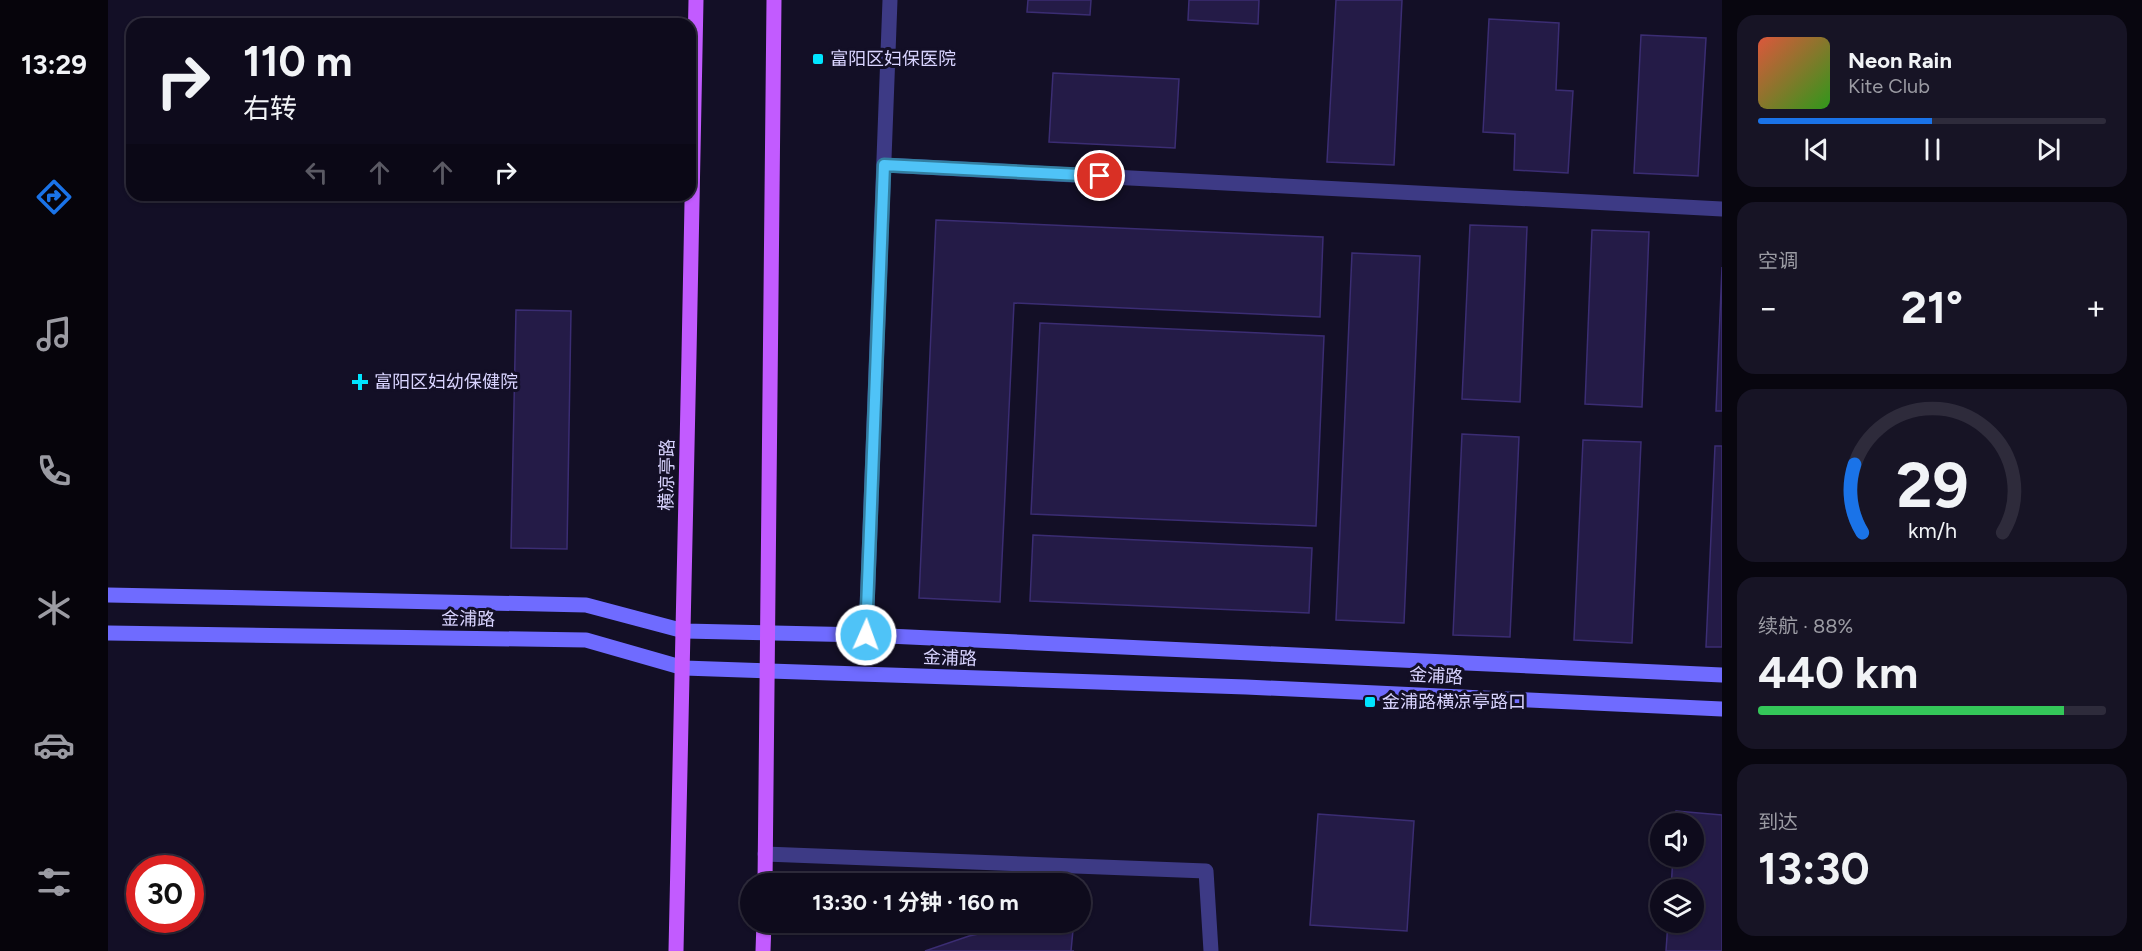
<!DOCTYPE html>
<html lang="zh">
<head>
<meta charset="utf-8">
<style>
  body { margin:0; font-family:Figtree,"Noto Sans SC",sans-serif; background:#171425; color:#f1f3f6; height:100vh; display:flex; flex-direction:column; font-size:22px; white-space:nowrap }
  * { box-sizing:border-box; margin:0 }
  p { font-size:20px; color:#9b9ba3 }
  .icon { flex:none; width:33px; height:33px; fill:none; stroke:currentColor; stroke-width:2; stroke-linecap:round; stroke-linejoin:round }
  .map { position:relative; flex:1; overflow:hidden }
  .drawer { display:flex; flex-direction:column; gap:15px; padding:15px; background:#08060f; width:420px }
  .drawer>* { flex:none }
  .top-card { position:absolute; left:18px; top:18px; width:570px; height:183px; border-radius:18px; box-shadow:0 2px 4px #0004,0 0 0 2px #2e2b3b; background:#0e0b1c; color:#f1f3f6; overflow:hidden }
  .buttons { position:absolute; left:1542px; top:813px; display:grid; gap:12px }
  .buttons a { display:grid; place-items:center; width:54px; height:54px; border-radius:50%; background:#0e0b1c; box-shadow:0 2px 4px #0004,0 0 0 2px #2e2b3b; font-size:30px }
  .speed { position:absolute; left:18px; top:855px; display:flex; gap:12px; font-size:30px; font-weight:700; text-align:center }
  .speed>* { display:grid; place-content:center; width:78px; height:78px; border-radius:50%; background:#0e0b1c; box-shadow:0 2px 4px #0004,0 0 0 2px #2e2b3b; line-height:1 }
  .speed .limit { border:9px solid #d22; background:#fff; color:#111 }
  .pin { position:absolute; display:grid; place-items:center; width:51px; height:51px; color:#fff; margin:-26px; border:3px solid #fff; border-radius:50%; box-shadow:0 2px 6px #0007 }
  .me { position:absolute; width:66px; margin:-33px; rotate:2deg; stroke-linejoin:round; filter:drop-shadow(0 0 4px #0008) }
  .turn { display:flex; align-items:center; gap:21px; height:126px; padding:0 18px; font-size:27px }
  .turn .icon { width:78px; height:78px; stroke-width:2.5 }
  .turn b { display:block; font-size:42px; line-height:51px }
  .lanes { display:flex; align-items:center; height:57px; padding:0 18px; background:#0003; justify-content:center; gap:30px; direction:ltr }
  .lanes .off { opacity:.35 }
  .big { font-size:45px; font-weight:700; line-height:1.1 }
  .drawer .tile { flex:1; display:flex; flex-direction:column; justify-content:center; gap:9px; min-width:0; padding:0 21px; border-radius:18px; background:#171425 }
  .drawer .dial { align-items:center; gap:0 }
  .dial svg { height:156px; overflow:visible; fill:none; stroke:#2e2b3b; stroke-width:7; stroke-linecap:round; text-anchor:middle }
  .dial text { fill:#f1f3f6; stroke:none }
  .song { display:flex; align-items:center; gap:18px }
  .cover { width:72px; height:72px; border-radius:9px; background:linear-gradient(135deg,hsl(10 70% 55%),hsl(110 70% 35%)) }
  .played { height:6px; border-radius:3px; background:linear-gradient(90deg,#1a73e8 50%,#2e2b3b 50%) }
  .keys { display:flex; justify-content:space-around; direction:ltr }
  .heat { display:flex; justify-content:space-between; align-items:center; font-size:33px; direction:ltr }
  .charge { height:9px; border-radius:4px; background:linear-gradient(90deg,#34c759 88%,#2e2b3b 0) }
  .trip { position:absolute; left:632px; top:873px; width:351px; height:60px; border-radius:30px; background:#0e0b1c; box-shadow:0 2px 4px #0004,0 0 0 2px #2e2b3b; font-weight:700; line-height:60px; text-align:center }
  main { display:flex; flex:1; min-height:0 }
  .menu { display:flex; flex-direction:column; width:108px; justify-content:space-around; align-items:center; background:#06040b; color:#9b9ba3 }
  .menu .icon { width:42px; height:42px }
  .menu .on { color:#1a73e8 }
  .menu b { font-size:27px; color:#f1f3f6 }
  .map>svg:first-child { display:block }
</style>
</head>
<body>
<main>
<nav class="menu">
<b>13:29</b>
<svg class="icon on" aria-label="directions" viewBox="0 0 24 24"><path d="M12 3l9 9-9 9-9-9zM9 14v-3h6M13 9l2 2-2 2"/></svg>
<svg class="icon" aria-label="music" viewBox="0 0 24 24"><path d="M9 18V5l10-2v13"/><circle cx="6" cy="18" r="3"/><circle cx="16" cy="16" r="3"/></svg>
<svg class="icon" aria-label="phone" viewBox="0 0 24 24"><path d="M5 4h4l2 5-3 2q2 4 5 5l2-3 5 2v4C11 20 4 13 5 4z"/></svg>
<svg class="icon" aria-label="climate" viewBox="0 0 24 24"><path d="M12 3v18M4 7l16 10M4 17L20 7"/></svg>
<svg class="icon" aria-label="car" viewBox="0 0 24 24"><path d="M5 17H2v-5l4-1 3-4h7l3 4 3 1v5h-3M9 17h6M6 11h13"/><circle cx="7" cy="17" r="2"/><circle cx="17" cy="17" r="2"/></svg>
<svg class="icon" aria-label="filters" viewBox="0 0 24 24"><path d="M4 7h16M4 17h16"/><circle cx="9" cy="7" r="2"/><circle cx="15" cy="17" r="2"/></svg>
</nav>
<div class="map">
<svg width="1614" height="951" viewBox="0 0 1614 951">
  <rect width="100%" height="100%" fill="#130f26"/>
  <path fill="#241b47" stroke="#3b2d73" stroke-width="1.5" d="M920,0H983L982,15L919,12Z
    M1081,0H1151L1150,24L1080,20Z
    M1228,0H1294L1286,165L1219,162Z
    M1381,19L1451,23L1448,90L1465,91L1460,173L1406,170L1407,134L1375,132Z
    M1533,35L1598,38L1590,176L1526,173Z
    M945,73L1071,79L1067,148L941,142Z
    M828,220L1215,237L1212,317L906,303L892,602L811,598Z
    M1362,225L1419,227L1412,402L1354,399Z
    M1484,230L1541,232L1534,407L1477,404Z
    M1244,253L1312,256L1296,623L1228,620Z
    M1614,267V411H1608Z
    M408,310L463,311L459,549L403,548Z
    M932,323L1216,336L1208,526L923,514Z
    M1354,434L1411,437L1402,637L1345,635Z
    M1475,440L1533,442L1524,643L1466,640Z
    M1607,446H1614V647H1598Z
    M925,535L1204,548L1201,613L922,601Z
    M1568,811L1614,815V951H1558L1560,922H1586V890H1563L1565,856H1586V824H1567Z
    M1210,814L1306,821L1299,931L1202,925Z
    M920,927L965,930L963,951H966H817L861,936L895,929Z"/>
  <g fill="none" stroke-linecap="round" stroke-linejoin="round">
    <path stroke="#3d3a85" stroke-width="15" d="M776,165L1614,209
      M758,635L782,0
      M657,854L1098,871L1103,951"/>
    <path stroke="#6f6bff" stroke-width="15" d="M0,595L478,605L576,631L758,635L1614,675
      M0,633L478,640L576,668L1138,687L1614,709"/>
    <path stroke="#c25bff" stroke-width="15" d="M657,884L666,0
      M568,951C577,634 581,317 588,0
      M655,951L656,922"/>
  </g>
  <g fill="none" stroke-linecap="round" stroke-linejoin="round">
    <defs>
      <path id="route" d="M758,635L776,165L992,176"/>
    </defs>
    <use href="#route" stroke="#337fa1" stroke-width="15"/>
    <use href="#route" stroke="#4fc3f7" stroke-width="10"/>
  </g>
  <g fill="#00e5ff" stroke="#130f26" stroke-width="2">
    <rect x="704" y="53" width="12" height="12" rx="3"/>
    <path d="M249 373h6v6h6v6h-6v6h-6v-6h-6v-6h6z"/>
    <rect x="1256" y="696" width="12" height="12" rx="3"/>
  </g>
  <g text-anchor="middle" dominant-baseline="central" stroke-width="6" stroke-linejoin="round" paint-order="stroke">
    <g font-size="18" fill="#d9d4ff" stroke="#130f26" text-anchor="start">
      <text x="722" y="59">富阳区妇保医院</text>
      <text x="266" y="382">富阳区妇幼保健院</text>
      <text x="1274" y="702">金浦路横凉亭路口</text>
    </g>
    <g font-size="18" fill="#d9d4ff" stroke="#130f26">
      <text transform="translate(559 475) rotate(-89)">横凉亭路</text>
      <text transform="translate(360 619) rotate(1)">金浦路</text>
      <text transform="translate(842 658) rotate(2)">金浦路</text>
      <text transform="translate(1328 676) rotate(3)">金浦路</text>
    </g>
  </g>
</svg>
<div class="buttons">
<a><svg class="icon" aria-label="sound" viewBox="0 0 24 24"><path d="M4 9h4l5-4v14l-5-4H4zM17 9q2 3 0 6"/></svg></a>
<a><svg class="icon" aria-label="layers" viewBox="0 0 24 24"><path d="M12 4l9 5-9 5-9-5zM3 14l9 5 9-5"/></svg></a>
</div>
<div class="speed"><div class="limit">30</div></div>
<div class="pin" style="left:992px;top:176px;background:#d93025"><svg class="icon" aria-label="arrive" viewBox="0 0 24 24"><path d="M6 21V4h12l-3 4 3 4H6"/></svg></div>
<svg class="me" style="left:758px;top:635px" viewBox="-20 -20 40 40"><circle r="17" fill="#4fc3f7" stroke="#fff" stroke-width="3"/><path d="M0-11L8 9 0 5-8 9z" fill="#fff"/></svg>
<div class="trip">13:30 · 1 分钟 · 160 m</div>
<div class="top-card">
<div class="turn"><svg class="icon" aria-label="right" viewBox="0 0 24 24"><path d="M7 20v-9h11M14 6l5 5-5 5"/></svg><div><b>110 m</b>右转</div></div>
<div class="lanes"><svg class="icon off" aria-label="left" viewBox="0 0 24 24"><path d="M17 20v-9H6M10 6l-5 5 5 5"/></svg><svg class="icon off" aria-label="ahead" viewBox="0 0 24 24"><path d="M12 20V5M6 11l6-6 6 6"/></svg><svg class="icon off" aria-label="ahead" viewBox="0 0 24 24"><path d="M12 20V5M6 11l6-6 6 6"/></svg><svg class="icon" aria-label="right" viewBox="0 0 24 24"><path d="M7 20v-9h11M14 6l5 5-5 5"/></svg></div>
</div>
</div>
<section class="drawer">
<div class="tile">
<div class="song"><i class="cover"></i><div><b>Neon Rain</b><p>Kite Club</p></div></div>
<div class="played"></div>
<div class="keys"><svg class="icon" aria-label="previous" viewBox="0 0 24 24"><path d="M18 5L8 12l10 7zM5 5v14"/></svg><svg class="icon" aria-label="pause" viewBox="0 0 24 24"><path d="M8 5v14M16 5v14"/></svg><svg class="icon" aria-label="next" viewBox="0 0 24 24"><path d="M6 5l10 7-10 7zM19 5v14"/></svg></div>
</div>
<div class="tile"><p>空调</p>
<div class="heat"><a>−</a><b class="big">21°</b><a>+</a></div>
</div>
<div class="tile dial"><svg viewBox="0 0 100 80">
<path d="M14 69A42 42 0 1 1 86 69"/>
<path d="M14 69A42 42 0 0 1 10 34" stroke="#1a73e8"/>
<text x="50" y="56" font-size="32" font-weight="700">29</text>
<text x="50" y="72" font-size="11">km/h</text>
</svg></div>
<div class="tile"><p>续航 · 88%</p><b class="big">440 km</b><div class="charge"></div></div>
<div class="tile"><p>到达</p><b class="big">13:30</b></div>
</section>
</main>
</body>
</html>
